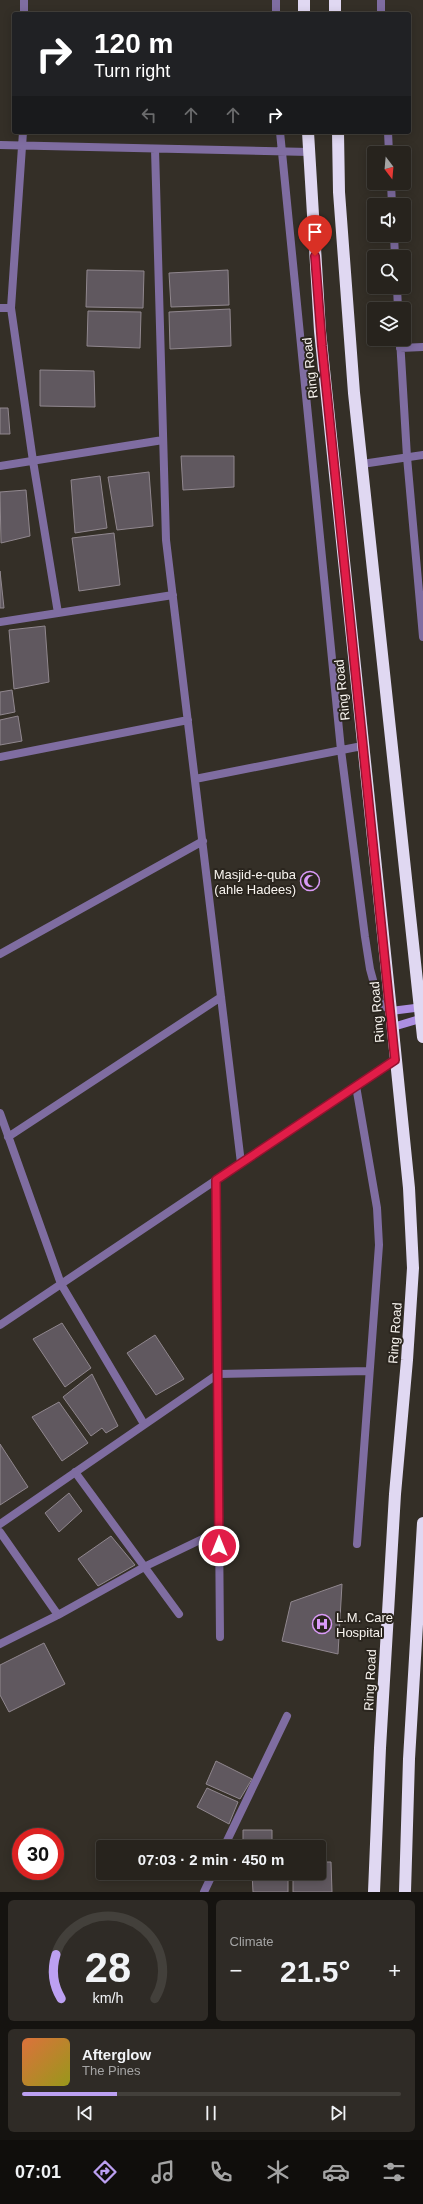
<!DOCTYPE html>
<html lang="en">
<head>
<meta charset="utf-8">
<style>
  body { margin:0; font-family:Arial,sans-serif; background:#2f2b26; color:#f1f3f6; height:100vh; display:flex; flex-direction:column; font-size:15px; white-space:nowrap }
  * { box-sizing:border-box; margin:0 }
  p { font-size:13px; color:#a4a4a4 }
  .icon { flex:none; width:22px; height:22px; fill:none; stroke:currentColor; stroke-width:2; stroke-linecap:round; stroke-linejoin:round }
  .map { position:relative; height:1892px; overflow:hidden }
  .side { display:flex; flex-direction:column; gap:8px; padding:8px; background:#151310; flex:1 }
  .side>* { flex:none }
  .banner { position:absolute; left:12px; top:12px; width:399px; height:122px; border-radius:4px; box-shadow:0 2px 10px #0003,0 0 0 1px #43403b; background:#202124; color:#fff; overflow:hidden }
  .needle { width:26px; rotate:164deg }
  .controls { position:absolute; left:367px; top:146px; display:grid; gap:8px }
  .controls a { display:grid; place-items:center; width:44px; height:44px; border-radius:4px; background:#27231d; box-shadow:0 2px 10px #0003,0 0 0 1px #43403b; font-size:20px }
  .speed { position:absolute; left:12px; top:1828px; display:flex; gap:8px; font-size:20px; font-weight:700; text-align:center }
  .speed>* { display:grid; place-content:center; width:52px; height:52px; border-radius:50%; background:#27231d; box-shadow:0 2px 10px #0003,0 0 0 1px #43403b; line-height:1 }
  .speed .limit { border:6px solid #d22; background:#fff; color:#111 }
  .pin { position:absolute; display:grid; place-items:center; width:34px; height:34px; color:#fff; margin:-41px -17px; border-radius:50% 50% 50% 0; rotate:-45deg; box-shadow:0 0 4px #0007 }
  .pin .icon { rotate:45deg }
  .me { position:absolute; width:44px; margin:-22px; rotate:0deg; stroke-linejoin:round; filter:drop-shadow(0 0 3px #0008) }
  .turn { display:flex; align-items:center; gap:14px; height:84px; padding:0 16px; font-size:18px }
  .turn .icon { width:52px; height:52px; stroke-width:2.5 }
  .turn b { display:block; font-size:28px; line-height:34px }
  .lanes { display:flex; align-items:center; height:38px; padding:0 16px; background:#0003; justify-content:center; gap:20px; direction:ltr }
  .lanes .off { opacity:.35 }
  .big { font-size:30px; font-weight:700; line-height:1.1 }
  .side .card { flex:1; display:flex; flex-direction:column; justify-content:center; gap:6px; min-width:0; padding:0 14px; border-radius:6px; background:#2f2b26 }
  .side .dial { align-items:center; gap:0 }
  .dial svg { height:104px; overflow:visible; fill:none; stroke:#43403b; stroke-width:7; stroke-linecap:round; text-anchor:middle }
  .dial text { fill:#f1f3f6; stroke:none }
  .song { display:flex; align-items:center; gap:12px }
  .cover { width:48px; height:48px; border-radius:6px; background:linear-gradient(135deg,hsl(20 70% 55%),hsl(60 70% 35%)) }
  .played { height:4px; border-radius:2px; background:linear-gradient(90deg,#bca0f2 25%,#43403b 25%) }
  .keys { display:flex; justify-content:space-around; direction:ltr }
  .heat { display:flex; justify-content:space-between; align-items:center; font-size:22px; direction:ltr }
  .side .tiles { flex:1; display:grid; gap:8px; grid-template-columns:1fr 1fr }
  .card:last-child { grid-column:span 2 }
  .trip { position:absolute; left:96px; top:1840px; width:230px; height:40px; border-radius:4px; background:#27231d; box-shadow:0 2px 10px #0003,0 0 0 1px #43403b; font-weight:700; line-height:40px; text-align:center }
  .tab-bar { display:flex; height:64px; justify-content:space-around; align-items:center; background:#100e0c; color:#a4a4a4 }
  .tab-bar .icon { width:28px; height:28px }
  .tab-bar .selected { color:#bca0f2 }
  .tab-bar b { font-size:18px; color:#f1f3f6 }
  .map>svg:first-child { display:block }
</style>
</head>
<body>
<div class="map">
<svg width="423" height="1892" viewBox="0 0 423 1892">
  <rect width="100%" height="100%" fill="#342f27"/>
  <path fill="#60585f" stroke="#90878e" d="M87,270L144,271L143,308L86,307Z
    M228,270L229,305L171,307L169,273Z
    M230,309L231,346L170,349L169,312Z
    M88,311L141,312L140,348L87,346Z
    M40,370L94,371L95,407L40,406Z
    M0,408H8L10,434H0Z
    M181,456H234V487L183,490Z
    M149,472L153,526L117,530L108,477Z
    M100,476L107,528L75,533L71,480Z
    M26,490L30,536L1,543L0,492Z
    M114,533L120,585L79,591L72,538Z
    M0,571L4,608H0Z
    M45,626L49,682L14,689L9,630Z
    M12,690L15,712L0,715V692Z
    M18,716L22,741L0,745V720Z
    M62,1323L91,1368L65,1387L33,1339Z
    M155,1335L184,1379L156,1395L127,1353Z
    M92,1374L118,1426L106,1433L102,1428L91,1436L63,1397Z
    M59,1402L88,1443L62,1461L32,1417Z
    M0,1444L28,1487L0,1505Z
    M69,1493L82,1511L59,1532L45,1513Z
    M111,1536L135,1565L98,1586L78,1559Z
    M342,1584L338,1654L282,1641L291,1602Z
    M44,1643L65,1684L9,1712L0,1695V1665Z
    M216,1761L252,1779L240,1799L206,1784Z
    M207,1788L238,1802L229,1824L197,1807Z
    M243,1830H272V1847H243Z
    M319,1862H331L332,1892H293V1873H319Z
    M252,1873L288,1874V1892H253Z"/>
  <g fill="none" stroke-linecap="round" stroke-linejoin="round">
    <path stroke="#7f6da1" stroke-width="8" d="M276,0V14
      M381,0V14
      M24,14V0
      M280,132L341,750L365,937L370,969L379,1002L391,1011
      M388,132L389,153
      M0,145L309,152
      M155,149L166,540L241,1163
      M391,183L392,205
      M394,235L395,257
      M397,287L398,309
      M0,308H11
      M400,339L407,457L423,637
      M400,348L423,347
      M362,464L423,455
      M0,466L163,440
      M58,613L173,595
      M0,622L58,613L33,461L11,308L23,132
      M0,757L188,720
      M195,779L362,746
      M0,954L203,841
      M356,1086L377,1208L379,1245L357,1544
      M0,1113L61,1284L144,1424
      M8,1137L221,997
      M216,1180L220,1637
      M0,1325L395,1060
      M75,1472L179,1614
      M0,1524L218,1374L369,1371
      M0,1532L58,1615
      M0,1644L58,1615L146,1566L219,1531
      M224,1847L287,1716
      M204,1892L213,1873"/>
    <path stroke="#ad8fe2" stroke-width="8" d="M391,1011L423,1007
      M393,1027L423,1018"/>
    <path stroke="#e0d8f2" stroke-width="12" d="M335,0V14
      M304,14V0
      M308,132L320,331L391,1011L409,1188L413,1268L407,1360L395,1494L380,1748L374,1892
      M338,132L339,192L354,393L423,1037
      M405,1892L409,1759L423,1523"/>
  </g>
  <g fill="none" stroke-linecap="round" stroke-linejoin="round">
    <defs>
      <path id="route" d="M219,1546L216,1180L395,1060L322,346L315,256"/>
    </defs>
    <use href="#route" stroke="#92132f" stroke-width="10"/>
    <use href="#route" stroke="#e11d48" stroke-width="7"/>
  </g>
  <defs>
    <symbol id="mosque-ring" viewBox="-11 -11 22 22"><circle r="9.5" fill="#2a251e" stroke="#d99af7" stroke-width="1.5"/><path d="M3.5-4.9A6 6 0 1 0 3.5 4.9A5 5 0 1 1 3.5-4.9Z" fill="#d99af7"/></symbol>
    <symbol id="hospital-ring" viewBox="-11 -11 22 22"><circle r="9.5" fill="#2a251e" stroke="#d99af7" stroke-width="1.5"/><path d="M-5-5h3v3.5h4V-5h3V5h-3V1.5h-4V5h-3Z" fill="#d99af7"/></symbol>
  </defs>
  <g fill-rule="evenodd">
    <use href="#mosque-ring" x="299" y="870" width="22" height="22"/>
    <use href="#hospital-ring" x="311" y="1613" width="22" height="22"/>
  </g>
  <g text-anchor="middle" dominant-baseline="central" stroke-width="4" stroke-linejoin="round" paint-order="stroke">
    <g font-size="13" fill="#f8f4ef" stroke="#2a251e">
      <text transform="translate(310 368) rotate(-96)">Ring Road</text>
      <text transform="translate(342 690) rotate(-96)">Ring Road</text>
      <text transform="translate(377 1012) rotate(-95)">Ring Road</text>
      <text transform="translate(395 1333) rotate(-86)">Ring Road</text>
      <text transform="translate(370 1680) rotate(-87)">Ring Road</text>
    </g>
    <g font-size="13" fill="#f8f4ef" stroke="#2a251e" text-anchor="end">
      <text x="296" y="874">Masjid-e-quba<tspan x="296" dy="15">(ahle Hadees)</tspan></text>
      <text x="336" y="1617" text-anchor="start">L.M. Care<tspan x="336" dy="15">Hospital</tspan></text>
    </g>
  </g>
</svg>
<div class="controls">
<a><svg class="needle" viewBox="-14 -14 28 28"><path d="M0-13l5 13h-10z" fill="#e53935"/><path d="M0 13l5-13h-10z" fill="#a4a4a4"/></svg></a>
<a><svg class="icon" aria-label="sound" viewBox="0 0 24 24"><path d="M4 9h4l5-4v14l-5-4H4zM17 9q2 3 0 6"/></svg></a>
<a><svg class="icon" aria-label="search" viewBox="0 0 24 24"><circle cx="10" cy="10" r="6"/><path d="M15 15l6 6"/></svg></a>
<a><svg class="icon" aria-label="layers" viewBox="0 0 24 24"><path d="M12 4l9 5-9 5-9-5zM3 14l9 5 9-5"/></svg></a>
</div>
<div class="speed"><div class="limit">30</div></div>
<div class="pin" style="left:315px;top:256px;background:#d93025"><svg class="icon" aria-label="arrive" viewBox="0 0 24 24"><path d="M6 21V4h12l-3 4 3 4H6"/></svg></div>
<svg class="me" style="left:219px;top:1546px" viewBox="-20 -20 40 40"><circle r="17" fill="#e11d48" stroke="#fff" stroke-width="3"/><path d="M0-11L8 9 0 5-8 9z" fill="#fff"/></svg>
<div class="trip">07:03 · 2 min · 450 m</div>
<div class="banner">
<div class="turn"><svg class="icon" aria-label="right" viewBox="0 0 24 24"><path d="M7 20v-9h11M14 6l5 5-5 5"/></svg><div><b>120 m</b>Turn right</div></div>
<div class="lanes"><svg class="icon off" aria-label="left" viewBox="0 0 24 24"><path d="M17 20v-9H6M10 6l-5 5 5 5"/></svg><svg class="icon off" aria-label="ahead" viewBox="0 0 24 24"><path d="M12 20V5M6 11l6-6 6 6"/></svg><svg class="icon off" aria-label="ahead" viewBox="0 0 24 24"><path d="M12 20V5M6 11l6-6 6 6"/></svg><svg class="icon" aria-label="right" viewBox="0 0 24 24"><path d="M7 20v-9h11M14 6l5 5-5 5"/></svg></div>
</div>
</div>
<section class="side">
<div class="tiles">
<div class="card dial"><svg viewBox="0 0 100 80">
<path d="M14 69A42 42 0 1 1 86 69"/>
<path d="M14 69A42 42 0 0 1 10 35" stroke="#bca0f2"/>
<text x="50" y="56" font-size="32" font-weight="700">28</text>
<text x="50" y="72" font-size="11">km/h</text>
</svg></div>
<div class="card"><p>Climate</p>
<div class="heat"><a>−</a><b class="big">21.5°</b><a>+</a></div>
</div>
<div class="card">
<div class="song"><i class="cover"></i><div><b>Afterglow</b><p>The Pines</p></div></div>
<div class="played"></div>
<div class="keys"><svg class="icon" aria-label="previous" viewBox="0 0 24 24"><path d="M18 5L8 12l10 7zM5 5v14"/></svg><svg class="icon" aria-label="pause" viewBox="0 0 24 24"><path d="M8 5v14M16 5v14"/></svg><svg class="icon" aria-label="next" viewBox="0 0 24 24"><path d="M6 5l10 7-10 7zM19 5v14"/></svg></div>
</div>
</div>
</section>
<nav class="tab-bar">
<b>07:01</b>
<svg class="icon selected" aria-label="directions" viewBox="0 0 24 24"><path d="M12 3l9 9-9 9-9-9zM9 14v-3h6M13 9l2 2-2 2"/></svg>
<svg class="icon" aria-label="music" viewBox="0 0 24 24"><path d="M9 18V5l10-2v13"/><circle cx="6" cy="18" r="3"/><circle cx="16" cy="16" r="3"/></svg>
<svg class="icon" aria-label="phone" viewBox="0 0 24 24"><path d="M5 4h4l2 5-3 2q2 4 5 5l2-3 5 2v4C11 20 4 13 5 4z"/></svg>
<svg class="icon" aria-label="climate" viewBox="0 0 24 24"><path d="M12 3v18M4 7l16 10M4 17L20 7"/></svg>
<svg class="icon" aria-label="car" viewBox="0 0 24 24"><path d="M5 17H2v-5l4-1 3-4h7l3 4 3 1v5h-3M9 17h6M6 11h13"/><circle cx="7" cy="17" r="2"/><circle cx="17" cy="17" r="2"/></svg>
<svg class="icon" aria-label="filters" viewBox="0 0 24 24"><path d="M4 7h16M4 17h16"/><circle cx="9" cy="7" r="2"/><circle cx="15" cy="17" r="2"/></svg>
</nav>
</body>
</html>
